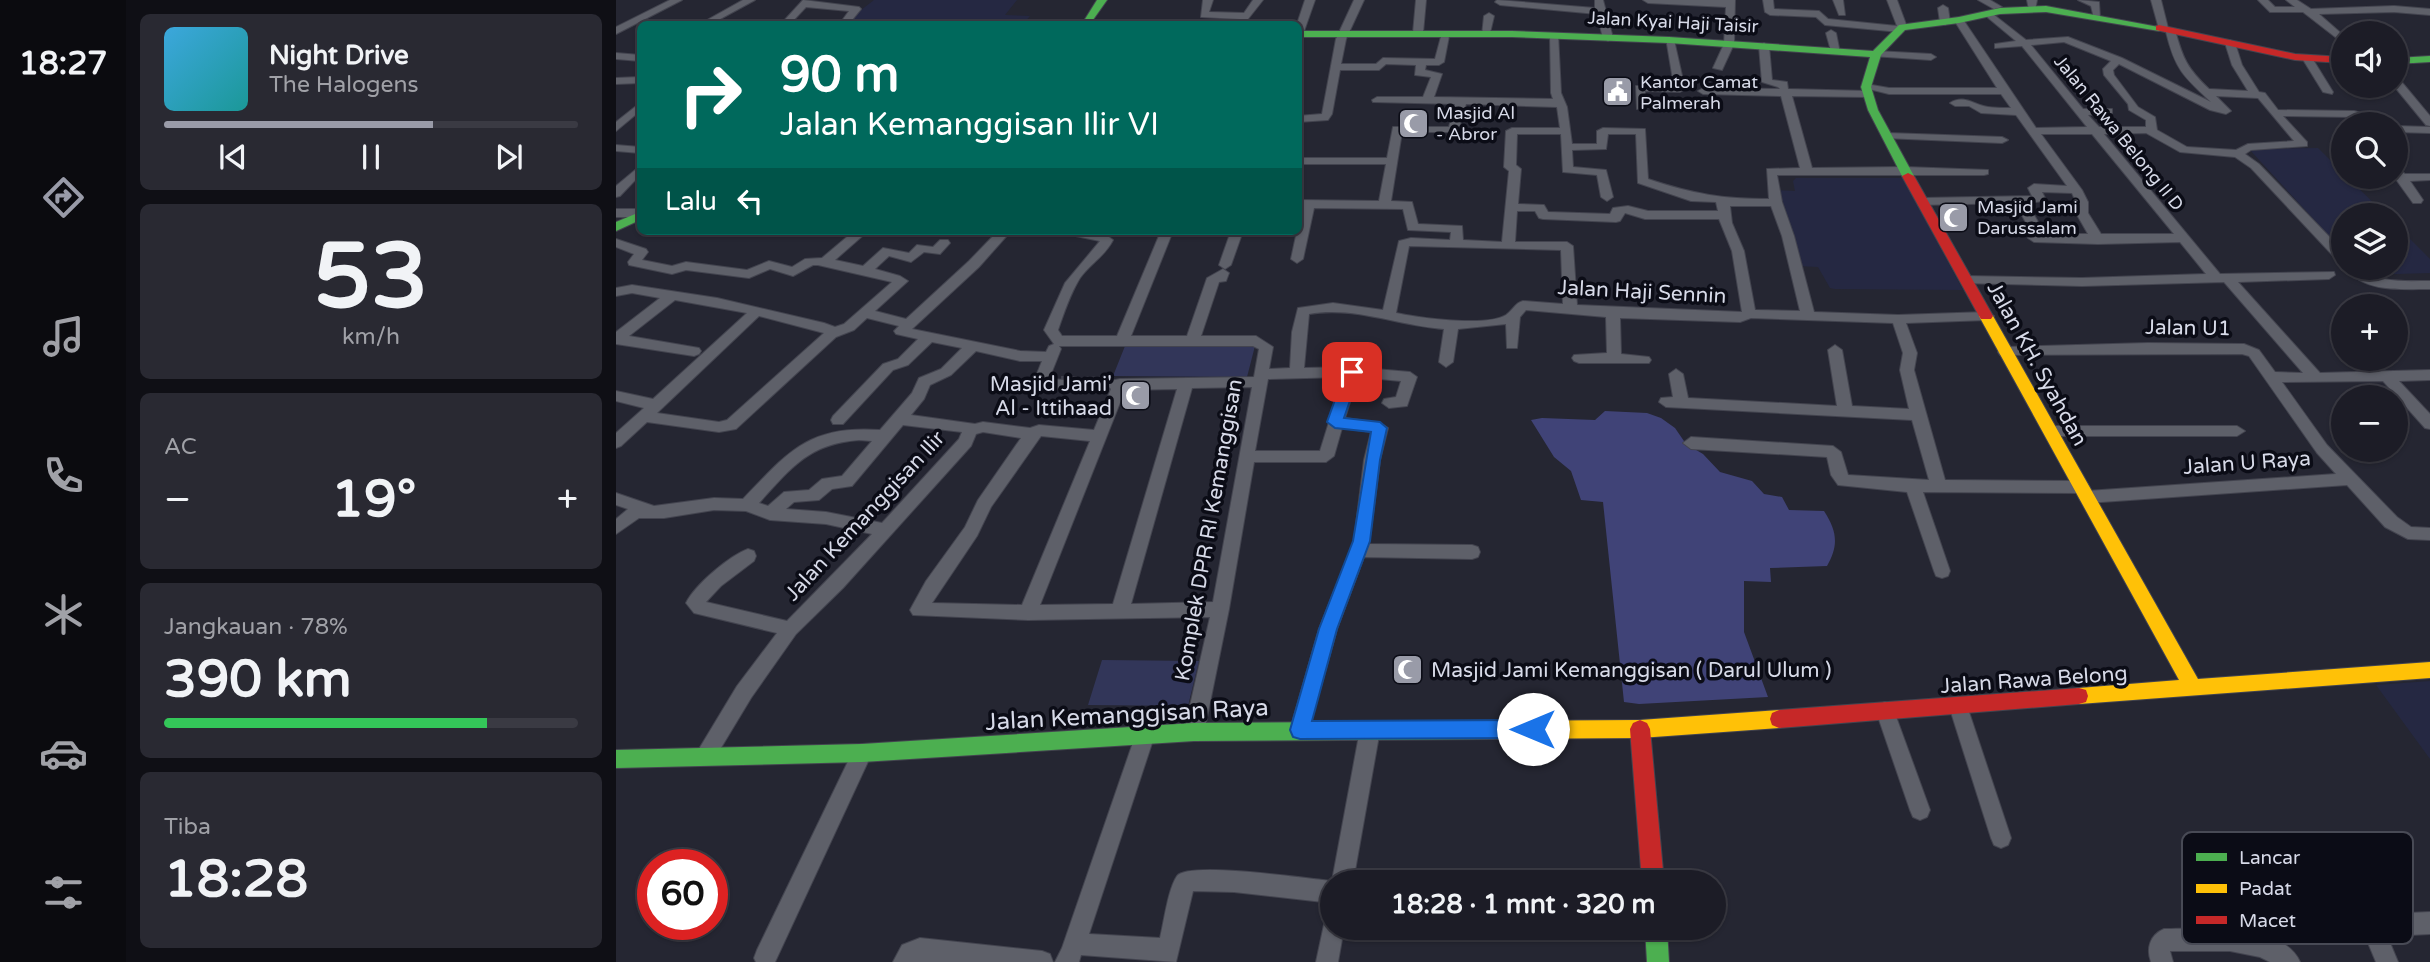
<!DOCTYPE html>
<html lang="id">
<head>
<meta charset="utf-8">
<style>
  body { margin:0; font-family:"Varela Round",sans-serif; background:#292932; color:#f1f3f6; height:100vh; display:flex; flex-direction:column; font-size:26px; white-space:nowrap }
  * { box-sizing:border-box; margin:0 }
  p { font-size:23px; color:#a0a1a7 }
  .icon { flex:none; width:38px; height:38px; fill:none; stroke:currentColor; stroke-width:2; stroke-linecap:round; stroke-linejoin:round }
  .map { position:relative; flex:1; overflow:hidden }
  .panel { display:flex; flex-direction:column; gap:14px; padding:14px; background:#0f0f15; width:490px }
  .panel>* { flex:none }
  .top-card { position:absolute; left:21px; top:21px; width:665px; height:214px; border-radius:10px; box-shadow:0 2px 5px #0004,0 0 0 2px #3a3a43; background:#00695c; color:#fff; overflow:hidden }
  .fabs { position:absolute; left:1715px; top:21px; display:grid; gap:14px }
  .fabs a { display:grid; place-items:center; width:77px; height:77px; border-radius:50%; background:#1c1c26; box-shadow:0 2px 5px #0004,0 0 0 2px #3a3a43; font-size:35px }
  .speed { position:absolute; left:21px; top:849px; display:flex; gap:14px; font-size:35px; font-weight:700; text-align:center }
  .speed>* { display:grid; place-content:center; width:91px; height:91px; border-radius:50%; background:#1c1c26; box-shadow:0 2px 5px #0004,0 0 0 2px #3a3a43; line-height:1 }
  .speed .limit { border:10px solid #d22; background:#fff; color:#111 }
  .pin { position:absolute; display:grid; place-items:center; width:60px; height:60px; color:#fff; margin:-30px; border-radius:14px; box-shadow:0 4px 10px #0006 }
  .me { position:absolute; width:77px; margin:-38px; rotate:270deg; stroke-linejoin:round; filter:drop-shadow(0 0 5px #0008) }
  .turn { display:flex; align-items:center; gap:24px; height:147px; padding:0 28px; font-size:32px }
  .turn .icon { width:91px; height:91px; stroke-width:2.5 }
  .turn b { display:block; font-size:49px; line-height:60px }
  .then { display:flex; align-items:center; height:66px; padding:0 28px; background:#0003; gap:14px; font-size:26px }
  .big { font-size:52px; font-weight:700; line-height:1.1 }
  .panel .card { flex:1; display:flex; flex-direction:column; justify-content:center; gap:10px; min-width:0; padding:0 24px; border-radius:10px; background:#292932 }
  .panel .dial { align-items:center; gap:0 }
  .dial b { font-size:91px; line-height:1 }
  .song { display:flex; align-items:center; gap:21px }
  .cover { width:84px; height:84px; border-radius:10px; background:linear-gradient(135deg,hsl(200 70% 55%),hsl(180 70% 35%)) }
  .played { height:7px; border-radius:4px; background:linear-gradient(90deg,#999ba8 65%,#3a3a43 65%) }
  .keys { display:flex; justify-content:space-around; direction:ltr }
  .heat { display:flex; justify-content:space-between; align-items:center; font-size:38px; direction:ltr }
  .charge { height:10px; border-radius:5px; background:linear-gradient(90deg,#34c759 78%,#3a3a43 0) }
  .trip { position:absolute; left:704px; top:870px; width:406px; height:70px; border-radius:35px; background:#1c1c26; box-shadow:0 2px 5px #0004,0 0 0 2px #3a3a43; font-weight:700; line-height:70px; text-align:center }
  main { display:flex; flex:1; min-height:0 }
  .tab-bar { display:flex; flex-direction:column; width:126px; justify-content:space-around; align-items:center; background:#0b0b0f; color:#a0a1a7 }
  .tab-bar .icon { width:49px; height:49px }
  .tab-bar .selected { color:#999ba8 }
  .tab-bar b { font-size:32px; color:#f1f3f6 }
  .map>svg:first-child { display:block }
</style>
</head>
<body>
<main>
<nav class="tab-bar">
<b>18:27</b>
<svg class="icon selected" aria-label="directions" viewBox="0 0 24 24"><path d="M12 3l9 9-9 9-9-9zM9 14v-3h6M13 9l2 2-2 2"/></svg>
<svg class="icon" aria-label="music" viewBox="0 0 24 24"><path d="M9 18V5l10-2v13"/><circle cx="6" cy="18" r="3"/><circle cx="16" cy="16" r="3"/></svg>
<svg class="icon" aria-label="phone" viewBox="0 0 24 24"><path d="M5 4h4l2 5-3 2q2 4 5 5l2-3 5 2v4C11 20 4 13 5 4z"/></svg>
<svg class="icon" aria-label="climate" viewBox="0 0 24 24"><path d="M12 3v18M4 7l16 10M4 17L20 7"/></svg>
<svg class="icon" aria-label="car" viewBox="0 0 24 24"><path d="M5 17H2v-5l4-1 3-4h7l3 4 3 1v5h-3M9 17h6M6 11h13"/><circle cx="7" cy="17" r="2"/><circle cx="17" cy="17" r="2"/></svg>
<svg class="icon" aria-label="filters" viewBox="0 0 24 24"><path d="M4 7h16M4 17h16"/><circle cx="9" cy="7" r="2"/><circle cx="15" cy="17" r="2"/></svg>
</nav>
<section class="panel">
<div class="card">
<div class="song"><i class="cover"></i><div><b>Night Drive</b><p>The Halogens</p></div></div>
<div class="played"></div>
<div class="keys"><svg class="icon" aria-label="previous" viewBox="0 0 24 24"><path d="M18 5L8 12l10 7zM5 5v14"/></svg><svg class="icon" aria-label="pause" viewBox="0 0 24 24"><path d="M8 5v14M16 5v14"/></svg><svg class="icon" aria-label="next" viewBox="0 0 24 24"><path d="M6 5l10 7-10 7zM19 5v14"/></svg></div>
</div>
<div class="card dial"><b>53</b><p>km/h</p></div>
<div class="card"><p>AC</p>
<div class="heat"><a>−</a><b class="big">19°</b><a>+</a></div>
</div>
<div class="card"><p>Jangkauan · 78%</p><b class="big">390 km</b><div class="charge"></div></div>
<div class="card"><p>Tiba</p><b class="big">18:28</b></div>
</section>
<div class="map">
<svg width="1814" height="962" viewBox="0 0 1814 962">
  <rect width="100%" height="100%" fill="#252632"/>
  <path fill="#252842" d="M258,0H401L389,15L414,16L407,24H227Z
    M1702,148L1727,173V177H1731L1770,215H1727V251L1633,149Z
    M1180,178H1287L1347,290L1219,289L1214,288L1202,267L1181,266L1159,190L1179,191L1177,181Z
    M1780,225L1814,259V273L1749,275L1743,268H1780Z
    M1814,681V759L1760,685Z"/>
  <path fill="#323659" d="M511,341L640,342L631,377L497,376Z
    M486,660L583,661L572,706L472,705Z"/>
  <path fill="#404377" d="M989,411L1031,413L1045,418L1059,428L1070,444L1087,454L1104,472L1136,481L1148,494L1166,497L1173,510L1208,511C1221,531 1223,545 1211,566L1154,568L1155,582L1128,581V632L1152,697L1023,704L1008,702L987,502L965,500L955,471L938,457L915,420L926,418L979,420Z"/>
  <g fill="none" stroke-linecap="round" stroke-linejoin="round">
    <path stroke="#40414d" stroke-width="16" stroke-dasharray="16 8" stroke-linecap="butt" d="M445,384L498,385"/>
    <defs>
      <path id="street" d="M54,0H66L0,34V27Z
        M127,0H139L95,24H84Z
        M187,0L243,7L245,9L236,20L250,24H227L225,22L233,11L190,7L174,24H165Z
        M587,0H597L593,12L628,13L637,0H647L628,24H620L623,19L585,17Z
        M689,0H699L687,34L682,37L681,24Z
        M738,0H748L730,39L725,64H760L767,58L819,59L826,33L834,31L828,62L823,65H810L809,70L826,74L818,97L937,99L935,93L934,35L942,33L945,93L951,107L956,144H981V131L987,128L1029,129L1032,179C1077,194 1107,199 1153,199L1151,169L1184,168L1165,96L1087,94L1082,91L1087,88L1164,89L1162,87L1146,82L1143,46L1148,43L1153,46L1156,80L1171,82L1172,89L1251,91L1256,94L1251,97L1176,96L1196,168L1289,167L1372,170V174L1368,175H1161L1166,202L1178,236L1198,312L1282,315L1371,312L1378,316L1371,320L1290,323L1301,353L1298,370L1329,480L1465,481L1471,483L1473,487L1471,491L1720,474L1701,453L1633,356L1626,354L1384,355L1382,352L1384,349L1389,347L1532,343L1628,344L1643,350L1659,372L1687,373L1608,282L1466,286L1345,283V277L1350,276L1466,278L1590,274L1564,242L1482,244L1418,242L1412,238L1417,235L1399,203L1302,205V199L1306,198L1416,196L1412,188L1418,184L1451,186L1400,115L1365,113L1353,106H1339L1334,103C1348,94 1358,105 1372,107C1379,108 1387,108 1395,108L1385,94H1273L1245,87L1250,84L1273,88H1381L1338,20L1343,17L1346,18L1420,128L1471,127L1406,46L1379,48V44L1400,41L1370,16V12L1373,11L1410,40L1452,37L1506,58L1595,102C1567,76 1559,69 1550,32L1543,29L1535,0H1545L1552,28L1559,30C1567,59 1571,68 1593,89L1632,91L1616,65L1609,43L1614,40L1619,43L1626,65L1643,92L1649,93L1662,110L1738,111L1749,114L1758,124H1747L1737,117L1667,116L1691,142V146L1635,150L1629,154L1643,164L1727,251V262L1722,261L1635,168L1619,157L1564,152L1530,133L1488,134L1604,274L1718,272L1719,275L1713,279L1622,282L1704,373L1814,370V380L1783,381L1814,414V429L1809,428L1767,381L1666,382L1711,445L1781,517L1795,527L1814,528V540L1792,539L1769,527L1731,485L1471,503L1465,501L1463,497L1465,493L1307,492L1334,571L1332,576L1326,578L1320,576L1318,571L1291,492L1222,485L1215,475L1211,457L1075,449L1067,443L1075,437L1217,446L1225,452L1232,475L1313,480L1296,420L1050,407L1043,402L1045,398L1057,397L1053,374L1060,369L1067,374L1072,398L1221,406L1212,350L1219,345L1226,350L1236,406L1293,409L1284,370L1287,353L1277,323L1135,318L1124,322L1004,318L1005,354L1033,357L1035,360L1033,363H963L958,361L956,358L958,355L991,353L990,317L910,310L904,317L901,348H891L890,324L842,329L837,362L830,367L823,362L828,329C783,326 739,306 693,314L688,368L736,367L794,372L801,377L791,406L773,408L766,403L768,399L780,397L785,381L742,377L729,418L764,423L772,428L764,460L753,544L856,545L862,547L864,552L862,557L856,559L748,557L721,629L691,736L684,739L677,736L674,730L703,629L738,541L748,460L755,432L726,428L718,456L710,462H638L613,609L588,732L585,738L578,741L571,738L568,732L594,617L412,620L297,615L294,610L310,581L349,527L362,500L405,438L367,432L360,434L355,446L227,588L180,634L135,698L97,761L90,764L83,761L80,755L83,749L121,686L161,633L78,613L70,603C79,585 113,556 132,549L138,551L140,556L138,561L105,586L90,602L171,621L256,534L210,524L154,520L130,511L98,510L48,518H23L0,534V519L12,509L0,505V493L38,506L98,498L127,499C173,451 193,425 264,430L296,393L303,378L325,369L346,348L316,342L292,365L277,370L227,424H217L215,420L217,416L267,364L282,359L302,339L280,334L278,331L283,326L251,318L238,330L220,337L120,429L103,432L31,422L5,446L0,448V433L28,408L0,401V391L37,399L131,313L59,300L13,336L83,348L85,351L83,354L78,356L0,344V332L44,298L16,293L0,296V288L16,285L101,298L208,323L219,327L228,324L276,282L202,265H197L177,276L154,269L133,278L70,270L56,274L13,265L12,262L18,254L0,247V239L30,249L32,252L26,260L56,266L70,262L131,270L153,261L176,267L189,259L206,258L238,231H252L219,260L247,266L267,248L293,253L301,245L317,247L324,240H332L334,243L324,254L308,252L295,262L273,256L259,269L284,276L292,281L259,311L290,319L353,261L382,231H395L363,267L296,329L404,351L430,352L433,346L438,344L428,330L449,283L484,241L450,234L448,231L486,232L497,240C489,256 474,264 464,278C454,294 448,313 442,330L446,336H501L545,231H557L515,336H571L591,278L607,269L613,273L610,281L603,282L585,336H640L657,347L653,369L674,368L676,332L682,308L717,303L767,310L783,241L795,238L834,240L835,232L792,230L787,209L698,208L687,259L681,263L675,259L686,208H682V200L763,201L770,164H682V158H771L777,127H833L839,104L757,102L756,100L761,97H807L815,77L799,75L800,65L770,64L763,70H724L716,114L712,120L682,122V116L706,114L720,39ZM1448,42L1495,61L1487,69L1488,75L1512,104L1513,110L1530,120V127H1483L1472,115L1496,113V109H1467L1415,45ZM1503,64L1594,110L1610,114L1615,111L1600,96L1642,98L1678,141L1632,144L1620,150L1571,147L1541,130L1539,117L1522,107L1498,75L1497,70ZM850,104L941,107L944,128H896L890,131L888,167L893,171L886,242L847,240L846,226L802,224L796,202L775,201L786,132H842ZM901,134H945L947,172L981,175L985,197L991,201L997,197L990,170L957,167L956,150L990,149L992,134H1020L1022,183L1075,201L1100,202L1102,211H1032L1012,206L997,208L994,214L932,212L928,205L902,204L905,169L900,165ZM1425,134H1476L1558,234H1485L1472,213V202L1466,190ZM1426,192L1456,193L1460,202V213L1472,234H1429L1411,203L1427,201L1429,198ZM1114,206H1155L1166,236L1184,311L1139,310L1128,251L1116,223ZM901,211H919L923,218L927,219L1000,222L1004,221L1009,213L1029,219H1103L1116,251L1126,312L961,305L957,246L951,242H899ZM793,246L945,250L947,304L907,301C899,303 897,310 890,315C871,327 803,318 780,313ZM143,316L208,333L111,420L103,422L41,413ZM443,346H637L643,349L638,377L504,379L493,381L491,385L495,389L478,430L423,425L414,428L367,422L359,424L295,415L308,399L314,385L335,375L360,351L404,361H426L418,381C425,391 439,391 450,388L452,384L450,380L433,379L445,349ZM727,377L704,451H639L652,379ZM636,387L597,602L515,604L576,388ZM561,389L497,604L424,605L509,390ZM287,425L346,432L343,439L266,523L210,512L170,509L178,502L203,500L216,489L236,486ZM425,436L474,441L406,605L316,603L361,536L375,507ZM243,440L256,441L226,476L206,479L193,490L168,492L152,506L143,503C175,468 192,444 243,440Z
        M800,0H810L807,33L802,36L797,33Z
        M881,0L979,8V0H987L997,38L992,41L987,38L981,14L884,5L879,2Z
        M1027,0H1119L1118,44L1106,70L1097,68L1108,44L1110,7L1032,3Z
        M1147,0H1157L1158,9L1203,11L1212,19L1281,26L1271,0H1281L1291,27L1284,32L1209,25L1200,17L1154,15L1149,12Z
        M1217,0H1227L1229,15H1223Z
        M1362,0H1374L1386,7L1378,9Z
        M1411,0H1421L1419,10H1413Z
        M1462,0L1483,2L1484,18H1478L1475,6Z
        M1642,0H1652L1659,7H1679L1670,0H1681L1695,9L1778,6L1814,9V15L1778,12L1703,14L1727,35V43L1687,12H1654Z
        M1327,5L1332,8L1334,22L1329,25L1324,22L1322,8Z
        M873,13L878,16L874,33L866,35L868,16Z
        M1215,30L1220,33L1224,53L1215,51L1210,33Z
        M1050,38L1058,40L1069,89L1064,92L1029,91L1030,107L1021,109L1020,86H1058Z
        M1260,51L1315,54L1320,57L1315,60L1256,56L1255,54Z
        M0,53L24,55V61L0,59Z
        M1691,55L1696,58L1717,92L1716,94L1707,92L1686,58Z
        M24,77V83L0,84V78Z
        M1780,79L1784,80L1814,116V126L1810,125L1778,86H1780Z
        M24,103V111L0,131V122Z
        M1780,126L1814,127V133L1780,132Z
        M1272,133L1386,137L1392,140L1386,143L1268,138L1266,136Z
        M0,145L24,147V153L0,151Z
        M24,166V175L4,196L0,197V186Z
        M1780,167L1789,174H1814V180L1794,181L1807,200L1805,203H1797L1779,178Z
        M0,209H24V217H0Z
        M615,231H627L615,265L609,269L603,265Z
        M1730,268C1745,268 1753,276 1768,279C1783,282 1799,281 1814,281V289C1786,289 1748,293 1730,268Z
        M1435,426H1621L1629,431L1621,436H1435L1427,431Z
        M1342,698L1349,700L1395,838L1392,845L1385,848L1378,845L1375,838L1333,706L1335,700Z
        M1269,702L1276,705L1278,711L1314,810L1311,817L1304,820L1297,817L1294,810L1260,711L1262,705Z
        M754,721L761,724L764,730L737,882H716V903L618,892L577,891L560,962L465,955L463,962H439L446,948L522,728L529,725L536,728L539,734L473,934L544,938C548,922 552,889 561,876C572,861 693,879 716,881L744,730L747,724Z
        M246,744L253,747L256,753L159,962H140L138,958L141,950L239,747Z
        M1814,912V934L1774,936L1772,938L1782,962H1760L1750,938L1755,922L1771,914Z
        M716,918V928H728L722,962H700L709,920Z
        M1548,929C1583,929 1667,922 1684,962H1654L1644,957L1614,951H1554L1557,962H1535C1530,948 1534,935 1548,929Z
        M304,938L426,951L434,954L437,962H277L286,945Z"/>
      <path id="fast" d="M481,0H491L474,24H466Z
        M1430,6L1548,28L1543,31L1430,12L1384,14L1343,23L1289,30L1265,55L1255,87L1262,110L1298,176L1292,179L1286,176L1252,110L1245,87L1254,57L1053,43L896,37H682V31H896L1053,37L1257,51L1283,25L1343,17L1384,8Z
        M1814,56V62L1780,64V58Z
        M24,212V220L0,231V222Z
        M877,721L884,724L887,730L884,736L877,739L578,741L246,762L0,768V750L246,744L578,723Z
        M1029,928H1051L1053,962H1031Z"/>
      <path id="slow" d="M1370,312L1377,316L1582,679L1814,662V678L1463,704L1456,702L1454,696L1456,690L1463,688L1563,680L1363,316Z
        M1163,710L1170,713L1172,719L1170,725L1163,728L1024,738L877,739L870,736L867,730L870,724L877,721L1024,720Z"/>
      <path id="jam" d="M1543,25L1679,54L1727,57V63L1679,60L1540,30V26Z
        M1292,173L1298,176L1377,316L1375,319H1365L1363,316L1286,176Z
        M1463,688L1470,690L1472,696L1470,702L1463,704L1163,728L1156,725L1154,719L1156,713L1163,710Z
        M1024,720L1031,723L1034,729L1048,882H1026L1014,729L1017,723Z"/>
    </defs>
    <use href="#street" stroke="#43444f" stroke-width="2"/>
    <use href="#fast" stroke="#43444f" stroke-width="2"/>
    <use href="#slow" stroke="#43444f" stroke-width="2"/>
    <use href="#jam" stroke="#43444f" stroke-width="2"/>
    <use href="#street" fill="#5e6069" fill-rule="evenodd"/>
    <use href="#fast" fill="#4caf50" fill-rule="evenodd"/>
    <use href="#slow" fill="#ffc107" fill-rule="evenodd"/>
    <use href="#jam" fill="#c62828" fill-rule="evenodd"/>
  </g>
  <path fill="#1a73e8" stroke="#114b97" stroke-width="2" d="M736,367L744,372L728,418L764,422L771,428L764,460L754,541L721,629L696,721L917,720L924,723L927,729L924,735L917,738L684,739L677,737L674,730L703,629L737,541L755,432L719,428L711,422L729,372Z"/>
  <defs>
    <symbol id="civic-square" viewBox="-11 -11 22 22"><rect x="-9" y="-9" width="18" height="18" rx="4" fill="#999ba8" stroke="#0b0c16"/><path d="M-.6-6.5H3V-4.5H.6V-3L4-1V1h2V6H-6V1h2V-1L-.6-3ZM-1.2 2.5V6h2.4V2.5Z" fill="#fff"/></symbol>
    <symbol id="mosque-square" viewBox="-11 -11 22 22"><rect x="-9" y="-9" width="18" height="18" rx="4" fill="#999ba8" stroke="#0b0c16"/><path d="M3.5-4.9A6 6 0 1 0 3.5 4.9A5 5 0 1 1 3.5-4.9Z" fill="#fff"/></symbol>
  </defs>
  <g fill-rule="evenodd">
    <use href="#civic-square" x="984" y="74" width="35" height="35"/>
    <use href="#mosque-square" x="780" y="106" width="35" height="35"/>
    <use href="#mosque-square" x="1320" y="200" width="35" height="35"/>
    <use href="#mosque-square" x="502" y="378" width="35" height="35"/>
    <use href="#mosque-square" x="774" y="652" width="35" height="35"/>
  </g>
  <g text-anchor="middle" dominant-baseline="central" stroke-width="7" stroke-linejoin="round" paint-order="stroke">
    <g font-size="18" fill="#d7dae8" stroke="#0b0c16">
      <text transform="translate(1057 22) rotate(3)">Jalan Kyai Haji Taisir</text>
      <text transform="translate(1503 133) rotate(51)">Jalan Rawa Belong II D</text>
    </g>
    <g font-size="18" fill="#d7dae8" stroke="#0b0c16" text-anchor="start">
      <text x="1024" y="82">Kantor Camat<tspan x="1024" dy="21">Palmerah</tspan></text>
      <text x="820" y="113">Masjid Al<tspan x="820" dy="21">- Abror</tspan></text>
      <text x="1361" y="207">Masjid Jami<tspan x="1361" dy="21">Darussalam</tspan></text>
    </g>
    <g font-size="21" fill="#d7dae8" stroke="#0b0c16">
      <text transform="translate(1026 292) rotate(3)">Jalan Haji Sennin</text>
      <text transform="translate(1572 328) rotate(1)">Jalan U1</text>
      <text transform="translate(1421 364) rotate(61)">Jalan KH. Syahdan</text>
      <text transform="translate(1631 463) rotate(-4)">Jalan U Raya</text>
      <text transform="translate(249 516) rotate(-47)">Jalan Kemanggisan Ilir</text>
      <text transform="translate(593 530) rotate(-80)">Komplek DPR RI Kemanggisan</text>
      <text transform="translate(1418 680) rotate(-4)">Jalan Rawa Belong</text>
    </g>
    <g font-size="21" fill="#d7dae8" stroke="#0b0c16" text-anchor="end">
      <text x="496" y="384">Masjid Jami'<tspan x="496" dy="24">Al - Ittihaad</tspan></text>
      <text x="815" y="670" text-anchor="start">Masjid Jami Kemanggisan ( Darul Ulum )</text>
    </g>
    <g font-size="24" fill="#d7dae8" stroke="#0b0c16">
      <text transform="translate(511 715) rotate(-3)">Jalan Kemanggisan Raya</text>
    </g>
  </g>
  <rect x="1566" y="832" width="231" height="112" rx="10" fill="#0b0c16" stroke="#484a55" stroke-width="2"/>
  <rect x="1580" y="853" width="31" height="8" fill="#4caf50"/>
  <rect x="1580" y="884" width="31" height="9" fill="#ffc107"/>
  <rect x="1580" y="916" width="31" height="8" fill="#c62828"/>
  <g font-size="19" fill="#d7dae8">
    <text x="1623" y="864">Lancar</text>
    <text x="1623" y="895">Padat</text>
    <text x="1623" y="927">Macet</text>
  </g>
</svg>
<div class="fabs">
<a><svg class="icon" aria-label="sound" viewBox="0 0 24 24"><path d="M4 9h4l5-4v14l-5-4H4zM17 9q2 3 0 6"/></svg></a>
<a><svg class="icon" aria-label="search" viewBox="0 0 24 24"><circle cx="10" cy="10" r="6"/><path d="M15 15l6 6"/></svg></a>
<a><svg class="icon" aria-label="layers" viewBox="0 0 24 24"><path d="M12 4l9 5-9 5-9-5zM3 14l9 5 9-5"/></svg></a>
<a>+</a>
<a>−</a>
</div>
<div class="speed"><div class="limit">60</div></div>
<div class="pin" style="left:736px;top:372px;background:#d93025"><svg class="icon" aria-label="arrive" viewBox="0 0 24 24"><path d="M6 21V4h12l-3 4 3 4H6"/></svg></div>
<svg class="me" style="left:917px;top:729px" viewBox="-20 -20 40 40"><circle r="19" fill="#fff"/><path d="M0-13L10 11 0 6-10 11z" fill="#1a73e8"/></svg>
<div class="trip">18:28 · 1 mnt · 320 m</div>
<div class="top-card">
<div class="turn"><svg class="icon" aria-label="right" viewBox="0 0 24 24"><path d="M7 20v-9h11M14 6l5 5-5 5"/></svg><div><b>90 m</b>Jalan Kemanggisan Ilir VI</div></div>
<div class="then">Lalu<svg class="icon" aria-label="left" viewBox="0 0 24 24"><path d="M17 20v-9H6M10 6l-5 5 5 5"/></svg></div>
</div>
</div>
</main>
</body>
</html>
